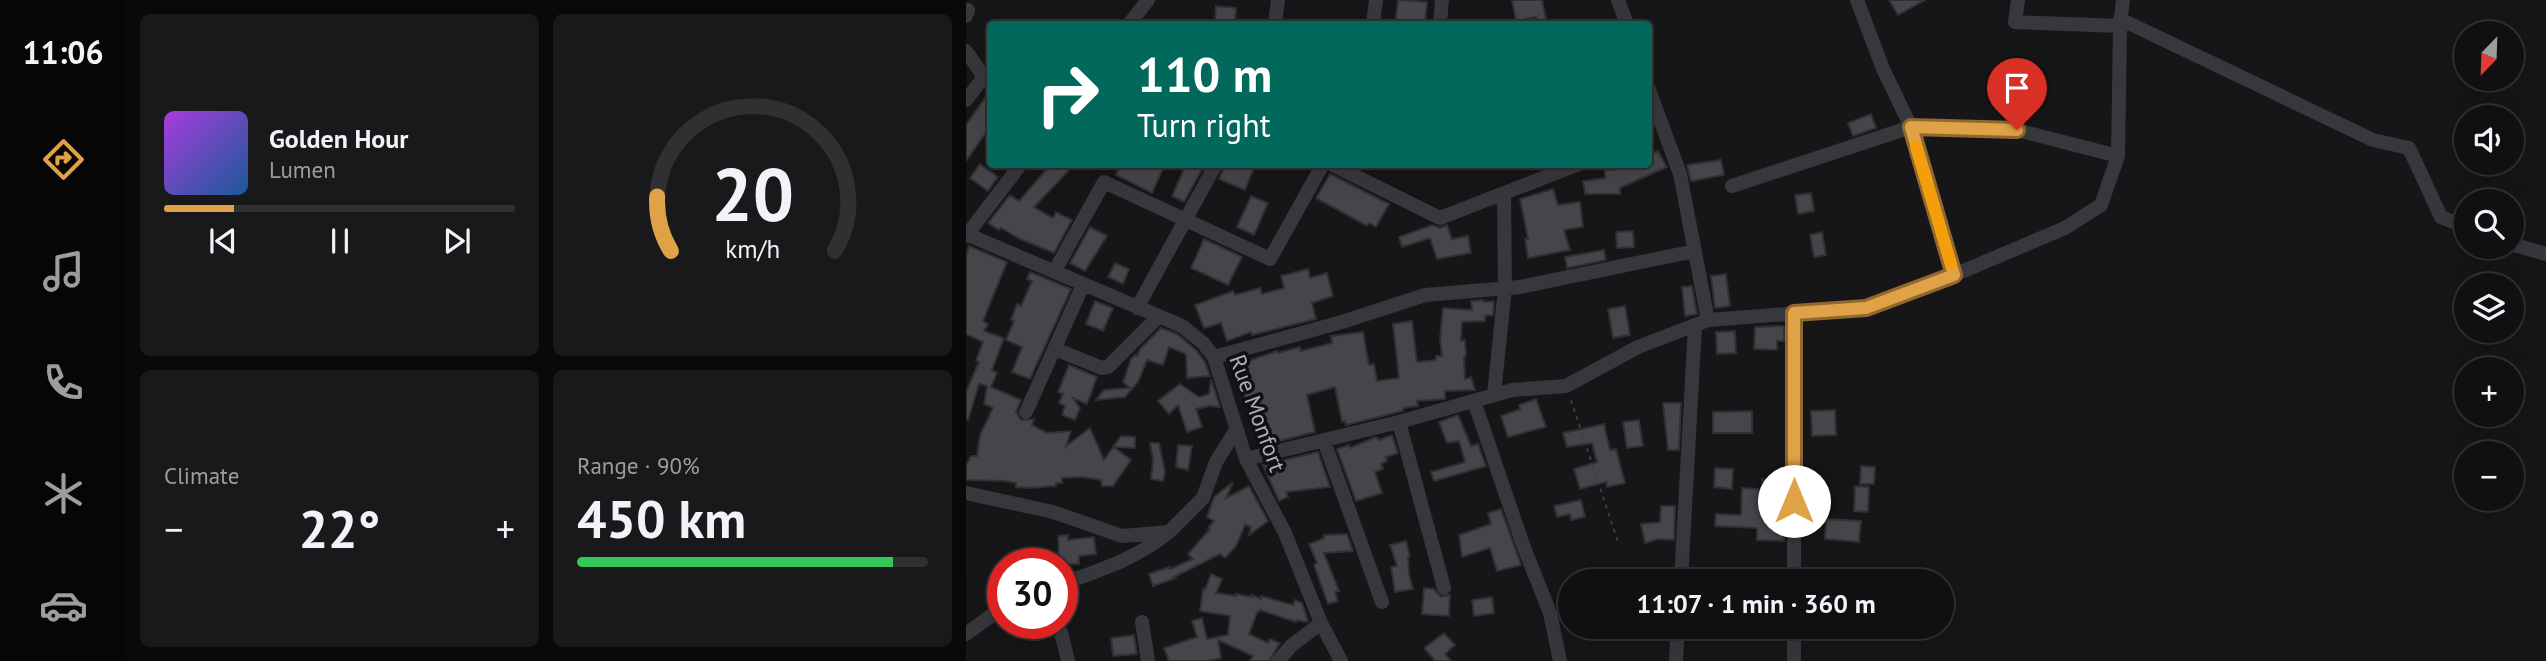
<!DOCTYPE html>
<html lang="en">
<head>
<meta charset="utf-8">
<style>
  body { margin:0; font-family:"PT Sans",sans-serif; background:#19191b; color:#f1f3f6; height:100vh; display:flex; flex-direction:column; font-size:26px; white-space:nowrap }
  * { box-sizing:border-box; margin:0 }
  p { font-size:23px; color:#9c9d9f }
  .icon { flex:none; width:38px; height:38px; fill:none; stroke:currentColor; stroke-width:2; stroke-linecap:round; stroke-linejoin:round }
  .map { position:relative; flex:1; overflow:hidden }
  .panel { display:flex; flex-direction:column; gap:14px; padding:14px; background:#09090a; width:840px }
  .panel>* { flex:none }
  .guide { position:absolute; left:21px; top:21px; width:665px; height:147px; border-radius:7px; box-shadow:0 7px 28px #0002,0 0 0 2px #303032; background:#00695c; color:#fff; overflow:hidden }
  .needle { width:46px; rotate:203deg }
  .fabs { position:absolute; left:1488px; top:21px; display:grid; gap:14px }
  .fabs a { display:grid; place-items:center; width:70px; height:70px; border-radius:50%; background:#101012; box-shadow:0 7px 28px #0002,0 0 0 2px #303032; font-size:35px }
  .speed { position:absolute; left:21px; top:548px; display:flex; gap:14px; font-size:35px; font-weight:700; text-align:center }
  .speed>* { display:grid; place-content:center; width:91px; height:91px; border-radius:50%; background:#101012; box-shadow:0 7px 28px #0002,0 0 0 2px #303032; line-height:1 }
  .speed .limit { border:10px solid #d22; background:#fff; color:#111 }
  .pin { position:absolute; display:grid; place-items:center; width:60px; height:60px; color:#fff; margin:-72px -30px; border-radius:50% 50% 50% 0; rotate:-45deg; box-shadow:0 0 7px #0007 }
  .pin .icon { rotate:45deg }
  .me { position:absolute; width:77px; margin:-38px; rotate:0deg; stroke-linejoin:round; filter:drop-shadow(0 0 5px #0008) }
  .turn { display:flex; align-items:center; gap:24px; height:147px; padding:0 35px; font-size:32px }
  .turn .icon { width:91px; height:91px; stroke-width:2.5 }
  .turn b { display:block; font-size:49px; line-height:60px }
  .big { font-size:52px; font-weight:600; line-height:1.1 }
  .panel .widget { flex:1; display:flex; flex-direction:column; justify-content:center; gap:10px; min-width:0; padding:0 24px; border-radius:10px; background:#19191b }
  .panel .dial { align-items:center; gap:0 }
  .dial svg { height:182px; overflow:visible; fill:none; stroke:#303032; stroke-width:7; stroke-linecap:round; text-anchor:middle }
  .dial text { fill:#f1f3f6; stroke:none }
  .song { display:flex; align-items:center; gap:21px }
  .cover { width:84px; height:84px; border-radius:10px; background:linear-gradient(135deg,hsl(280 70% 55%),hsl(210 70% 35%)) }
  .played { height:7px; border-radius:4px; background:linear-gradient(90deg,#dfa247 20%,#303032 20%) }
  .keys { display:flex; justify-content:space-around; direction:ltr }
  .heat { display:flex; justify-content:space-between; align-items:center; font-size:38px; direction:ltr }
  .charge { height:10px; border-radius:5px; background:linear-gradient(90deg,#34c759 90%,#303032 0) }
  .panel .tiles { flex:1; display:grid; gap:14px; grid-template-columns:repeat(2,1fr) }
  .trip { position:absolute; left:592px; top:569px; width:396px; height:70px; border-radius:35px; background:#101012; box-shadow:0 7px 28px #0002,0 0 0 2px #303032; font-weight:600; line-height:70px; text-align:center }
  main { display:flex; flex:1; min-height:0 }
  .dock { display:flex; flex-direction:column; width:126px; justify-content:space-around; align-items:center; background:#060607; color:#9c9d9f }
  .dock .icon { width:49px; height:49px }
  .dock .active { color:#dfa247 }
  .dock b { font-size:32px; color:#f1f3f6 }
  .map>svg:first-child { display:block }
</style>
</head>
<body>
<main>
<nav class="dock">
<b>11:06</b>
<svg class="icon active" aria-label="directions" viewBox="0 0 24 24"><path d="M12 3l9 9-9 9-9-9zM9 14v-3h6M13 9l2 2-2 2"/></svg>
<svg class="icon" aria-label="music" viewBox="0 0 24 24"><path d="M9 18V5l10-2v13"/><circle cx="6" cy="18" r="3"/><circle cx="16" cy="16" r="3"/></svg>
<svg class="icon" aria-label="phone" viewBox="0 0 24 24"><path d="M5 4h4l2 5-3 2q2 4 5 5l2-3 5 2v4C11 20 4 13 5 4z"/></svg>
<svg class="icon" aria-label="climate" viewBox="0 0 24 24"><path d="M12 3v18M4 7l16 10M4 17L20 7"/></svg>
<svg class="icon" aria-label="car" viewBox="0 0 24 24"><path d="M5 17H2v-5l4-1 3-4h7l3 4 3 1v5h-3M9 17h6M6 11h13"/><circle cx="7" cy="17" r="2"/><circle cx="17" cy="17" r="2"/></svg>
</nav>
<section class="panel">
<div class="tiles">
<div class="widget">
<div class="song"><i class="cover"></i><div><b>Golden Hour</b><p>Lumen</p></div></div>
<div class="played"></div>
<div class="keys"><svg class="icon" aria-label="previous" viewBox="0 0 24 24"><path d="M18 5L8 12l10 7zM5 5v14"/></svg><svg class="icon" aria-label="pause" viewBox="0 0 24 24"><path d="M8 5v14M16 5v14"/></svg><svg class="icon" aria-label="next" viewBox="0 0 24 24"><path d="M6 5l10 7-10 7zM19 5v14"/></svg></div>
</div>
<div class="widget dial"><svg viewBox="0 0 100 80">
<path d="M14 69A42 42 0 1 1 86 69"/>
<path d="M14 69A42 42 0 0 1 8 45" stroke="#dfa247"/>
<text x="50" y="56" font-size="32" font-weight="700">20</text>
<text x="50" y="72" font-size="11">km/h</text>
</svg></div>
<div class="widget"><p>Climate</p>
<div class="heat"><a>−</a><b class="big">22°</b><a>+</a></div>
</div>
<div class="widget"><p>Range · 90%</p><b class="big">450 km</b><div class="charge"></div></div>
</div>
</section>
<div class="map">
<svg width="1580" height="661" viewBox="0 0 1580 661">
  <rect width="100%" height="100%" fill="#161618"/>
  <path fill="#45464a" stroke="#303033" stroke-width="2" d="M432,0L461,2L459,24H429Z
    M546,0H576L580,19L570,21V17L550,21Z
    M923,0H959L932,15Z
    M250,6L270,8L269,24H257V22L249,19Z
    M19,98L24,103V127L0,161V125Z
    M905,114L910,128L887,136L882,123Z
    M692,151L701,167L654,188V194H619L617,181L639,178V170H649L661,164H682V155Z
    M755,160L758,175L725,181L721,165Z
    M14,164L32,177L22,191L4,178Z
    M85,164H109L68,207L87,218L90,212L106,220L88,253L54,239L35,228L33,230L22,223L44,195L53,201Z
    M154,164H199L186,193L150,175Z
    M220,164H239L218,202L206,196Z
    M260,164H274L287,170L279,190L253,179Z
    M364,174L423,204L410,227L403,223L401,226L350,198Z
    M587,189L592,205L614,202L617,227L598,230L604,250L562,258L559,239H562L554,199Z
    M845,193L848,211L832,214L829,195Z
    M285,196L302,203L288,235L271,227Z
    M466,225L474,228L481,225L486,239L502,236L505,253L471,259L464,238L436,247L433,237Z
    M124,227L141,236L119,271L104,263Z
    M667,231L668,247L651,248L650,232Z
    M856,232L860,255L848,257L844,235Z
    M238,239L276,257L262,285L225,268Z
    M3,246L41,262L17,321L22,324L18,331L38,338L26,370L31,373L25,387L55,400L50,412L55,420L68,419L66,425L81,433L105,431L100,446L124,428L138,460L155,436L169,437V448L148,447L165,460L147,486H136L135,480L116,477L96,478V483H90V486L62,488L50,487V483L39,481L0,480V465L5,456H11L14,435L27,408L18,404L21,386L13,384L2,420L0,419V392L13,362L10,361L17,342L0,334V256Z
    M638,250L640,260L601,268L599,257Z
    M149,263L163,269L157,284L142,277Z
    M342,269L344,278L361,273L367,296L346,303L350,319L286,335L285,332L261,341L255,323L238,328L229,305L267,291L269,295L294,288L296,294L318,288L315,276Z
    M64,272L105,289L64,379L46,372L56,347L40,340L48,321L45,320L51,304L55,306L66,281L61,279Z
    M760,274L764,306L749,308L745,276Z
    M726,286L731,314L719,316L716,287Z
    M517,300L518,302L528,301L527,315L519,316V321L496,322L495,341L499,340L500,356H498L499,379L505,377L509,390L479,391V399L451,401L452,406L437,408V411L380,425L379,421L376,422L369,387L341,395L349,432L293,446L270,365L311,351L312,353L334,347L335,351L366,343L365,336L397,332L403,365L408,364L411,381L433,378L427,324L446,321L451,362L470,360V356H476L474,340L477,308L506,310L505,301Z
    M129,301L147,308L137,331L120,324Z
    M659,306L664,335L647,338L642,309Z
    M813,326H818V341H811V350L788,349L789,327Z
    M195,328L211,334L230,350L239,362L244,376L221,378L220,354L203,347L197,365L181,360L172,382L159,397L130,400L138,390L164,388L157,382L165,359L169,355L171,356L174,349Z
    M769,331L770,353L751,354L750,332Z
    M103,365L131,377L121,404L107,398L114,408L109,420L96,415L99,406L93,403L97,394L92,392Z
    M245,379L254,407L243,406L230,409L236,427L221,432L212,405L203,414L192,401L214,384L233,397L243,394Z
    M570,399L580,427L542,437L535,416L554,409L553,405Z
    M697,403H715L713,450H702Z
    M869,410L870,435L846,436L845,411Z
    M786,411V433H747V412Z
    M492,415L505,446L512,444L520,466L468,481L465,472L499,462L493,441L481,443L473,422Z
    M673,420L677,446L661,448L657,422Z
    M638,424L644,450L650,449L659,483L641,487L640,482L614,489L608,469L631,462L626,443L601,447L597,433Z
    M426,435L432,453L420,457L421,461L415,464L417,469L409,472L416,493L390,501L371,449L383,445L384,448L410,437L413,440Z
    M184,443H193L199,472L197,481L185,479L187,460Z
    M212,445L226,446L222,470L210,467Z
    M352,452L364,487L320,492L322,497L313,501L297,465Z
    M895,466L909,467L908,484H894Z
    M749,468L767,469L766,489L748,487Z
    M818,478V541L791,540V528L749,526L750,514L775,515L776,488L796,489V479Z
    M267,482L260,498L283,486L302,521L283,535L285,527L279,525L270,546L259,558L254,554L208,577L210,578L187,586L183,574L204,567V569L227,559L222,554L244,529L242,528L248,521L241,517L248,497Z
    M889,486L903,487L902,512L888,511Z
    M615,500L619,517L605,520L604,514L591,517L588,506Z
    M695,506H709L708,540L692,539L679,543L675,524L694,522Z
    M535,509L555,565L531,571L524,548L496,557L493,535L525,524L522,513Z
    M860,519L895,521L893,542L859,539Z
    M381,534L387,551L358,553L373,591L369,592L372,601L362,604L348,565L351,563L343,544L358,538V535Z
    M102,535V540L128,537L130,554L113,556V564H93L92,536Z
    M440,541L444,556L442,557L443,574L447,589L429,592L425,567L431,566L424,545Z
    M245,574L256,579L250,593L270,596V594L286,597V595L295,599V596L327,605L329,600L336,603L342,621L340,622L331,620L330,622L294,610L291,613L283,634L302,643L304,639L314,643L303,661H284L287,656L252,640L255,658L242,661H203L198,648L231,637L226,621L236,618L241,639L262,635L264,616L234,611L237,589L239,590Z
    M458,588L468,589L475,597L484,595L483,616L456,614Z
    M526,597L528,613L508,616L506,600Z
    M478,633L489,645L479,654L485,661H469L458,648Z
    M168,635L171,654L147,656L145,638Z"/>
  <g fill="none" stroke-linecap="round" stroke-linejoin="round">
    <path stroke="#3d3f43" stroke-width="2" stroke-dasharray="3.5 5" stroke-linecap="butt" d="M605,400L653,545"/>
    <path stroke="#37383c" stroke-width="14" d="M652,0L661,24
      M1052,0L1049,22L1154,26
      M0,16L2,10
      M1154,19L1407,140L1443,148L1475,217L1500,227
      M163,24L182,0
      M309,24L312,0
      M407,24L410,0
      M474,24L476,0
      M0,51L18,77L0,100
      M682,87L714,174L742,320
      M365,164L474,218L613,164
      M766,186L945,127L917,69L891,0
      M0,234L216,326L237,343L248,357L280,459L319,533L355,623L375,661
      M0,236L55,164
      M1545,244L1580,254
      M88,272L138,182L304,259L357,164
      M988,275L945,127L1051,130L1152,156
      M171,308L250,164
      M828,313V581
      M89,349L136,368L142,367L193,316
      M248,357L376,322L459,295L554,287L729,251
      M528,394L539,288L538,193
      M508,401L557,545L584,613L594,661
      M60,412L117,285
      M433,422L478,588
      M358,441L416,602
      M280,459L433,422L546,390L600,386L672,347L742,320L900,308L988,275L1099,228L1135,205L1152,156L1154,26L1157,0
      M0,493L87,512L156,536L203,532L237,498L250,462L270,430
      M715,581L729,325
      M96,584C134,570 172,558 203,532
      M176,622L182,661
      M828,626V661
      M95,632L102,661
      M0,634L37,607
      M312,661L325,646L355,623
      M710,661L712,626"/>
  </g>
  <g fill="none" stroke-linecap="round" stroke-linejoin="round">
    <defs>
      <path id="route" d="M828,501V313L900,308L988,275L945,127L1051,130"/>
    </defs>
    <use href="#route" stroke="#91692e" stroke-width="18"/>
    <use href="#route" stroke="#dfa247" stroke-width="12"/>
    <path stroke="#f59e0b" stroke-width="12" d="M950,147L985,264"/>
  </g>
  <g text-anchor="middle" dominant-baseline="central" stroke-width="7" stroke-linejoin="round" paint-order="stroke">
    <g font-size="23" fill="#a9aeb6" stroke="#111113">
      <text transform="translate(292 413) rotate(70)">Rue Monfort</text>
    </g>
  </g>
</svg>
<div class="fabs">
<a><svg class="needle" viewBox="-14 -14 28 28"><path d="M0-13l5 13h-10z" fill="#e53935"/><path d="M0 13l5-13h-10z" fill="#9c9d9f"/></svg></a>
<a><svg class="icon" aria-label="sound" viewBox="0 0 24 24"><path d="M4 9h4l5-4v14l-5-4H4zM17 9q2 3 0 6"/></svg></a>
<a><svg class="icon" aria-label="search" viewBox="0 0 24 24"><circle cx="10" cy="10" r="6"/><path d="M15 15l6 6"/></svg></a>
<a><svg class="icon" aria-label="layers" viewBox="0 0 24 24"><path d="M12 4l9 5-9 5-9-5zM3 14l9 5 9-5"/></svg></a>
<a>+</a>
<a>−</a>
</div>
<div class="speed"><div class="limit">30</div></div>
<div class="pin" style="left:1051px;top:130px;background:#d93025"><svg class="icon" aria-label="arrive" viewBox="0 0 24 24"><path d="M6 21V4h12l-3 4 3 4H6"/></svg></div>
<svg class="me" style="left:828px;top:501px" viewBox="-20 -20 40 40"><circle r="19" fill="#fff"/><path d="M0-13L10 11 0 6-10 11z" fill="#dfa247"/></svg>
<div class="trip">11:07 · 1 min · 360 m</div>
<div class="guide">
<div class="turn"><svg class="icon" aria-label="right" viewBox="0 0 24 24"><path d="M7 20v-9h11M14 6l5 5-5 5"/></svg><div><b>110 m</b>Turn right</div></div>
</div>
</div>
</main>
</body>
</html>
